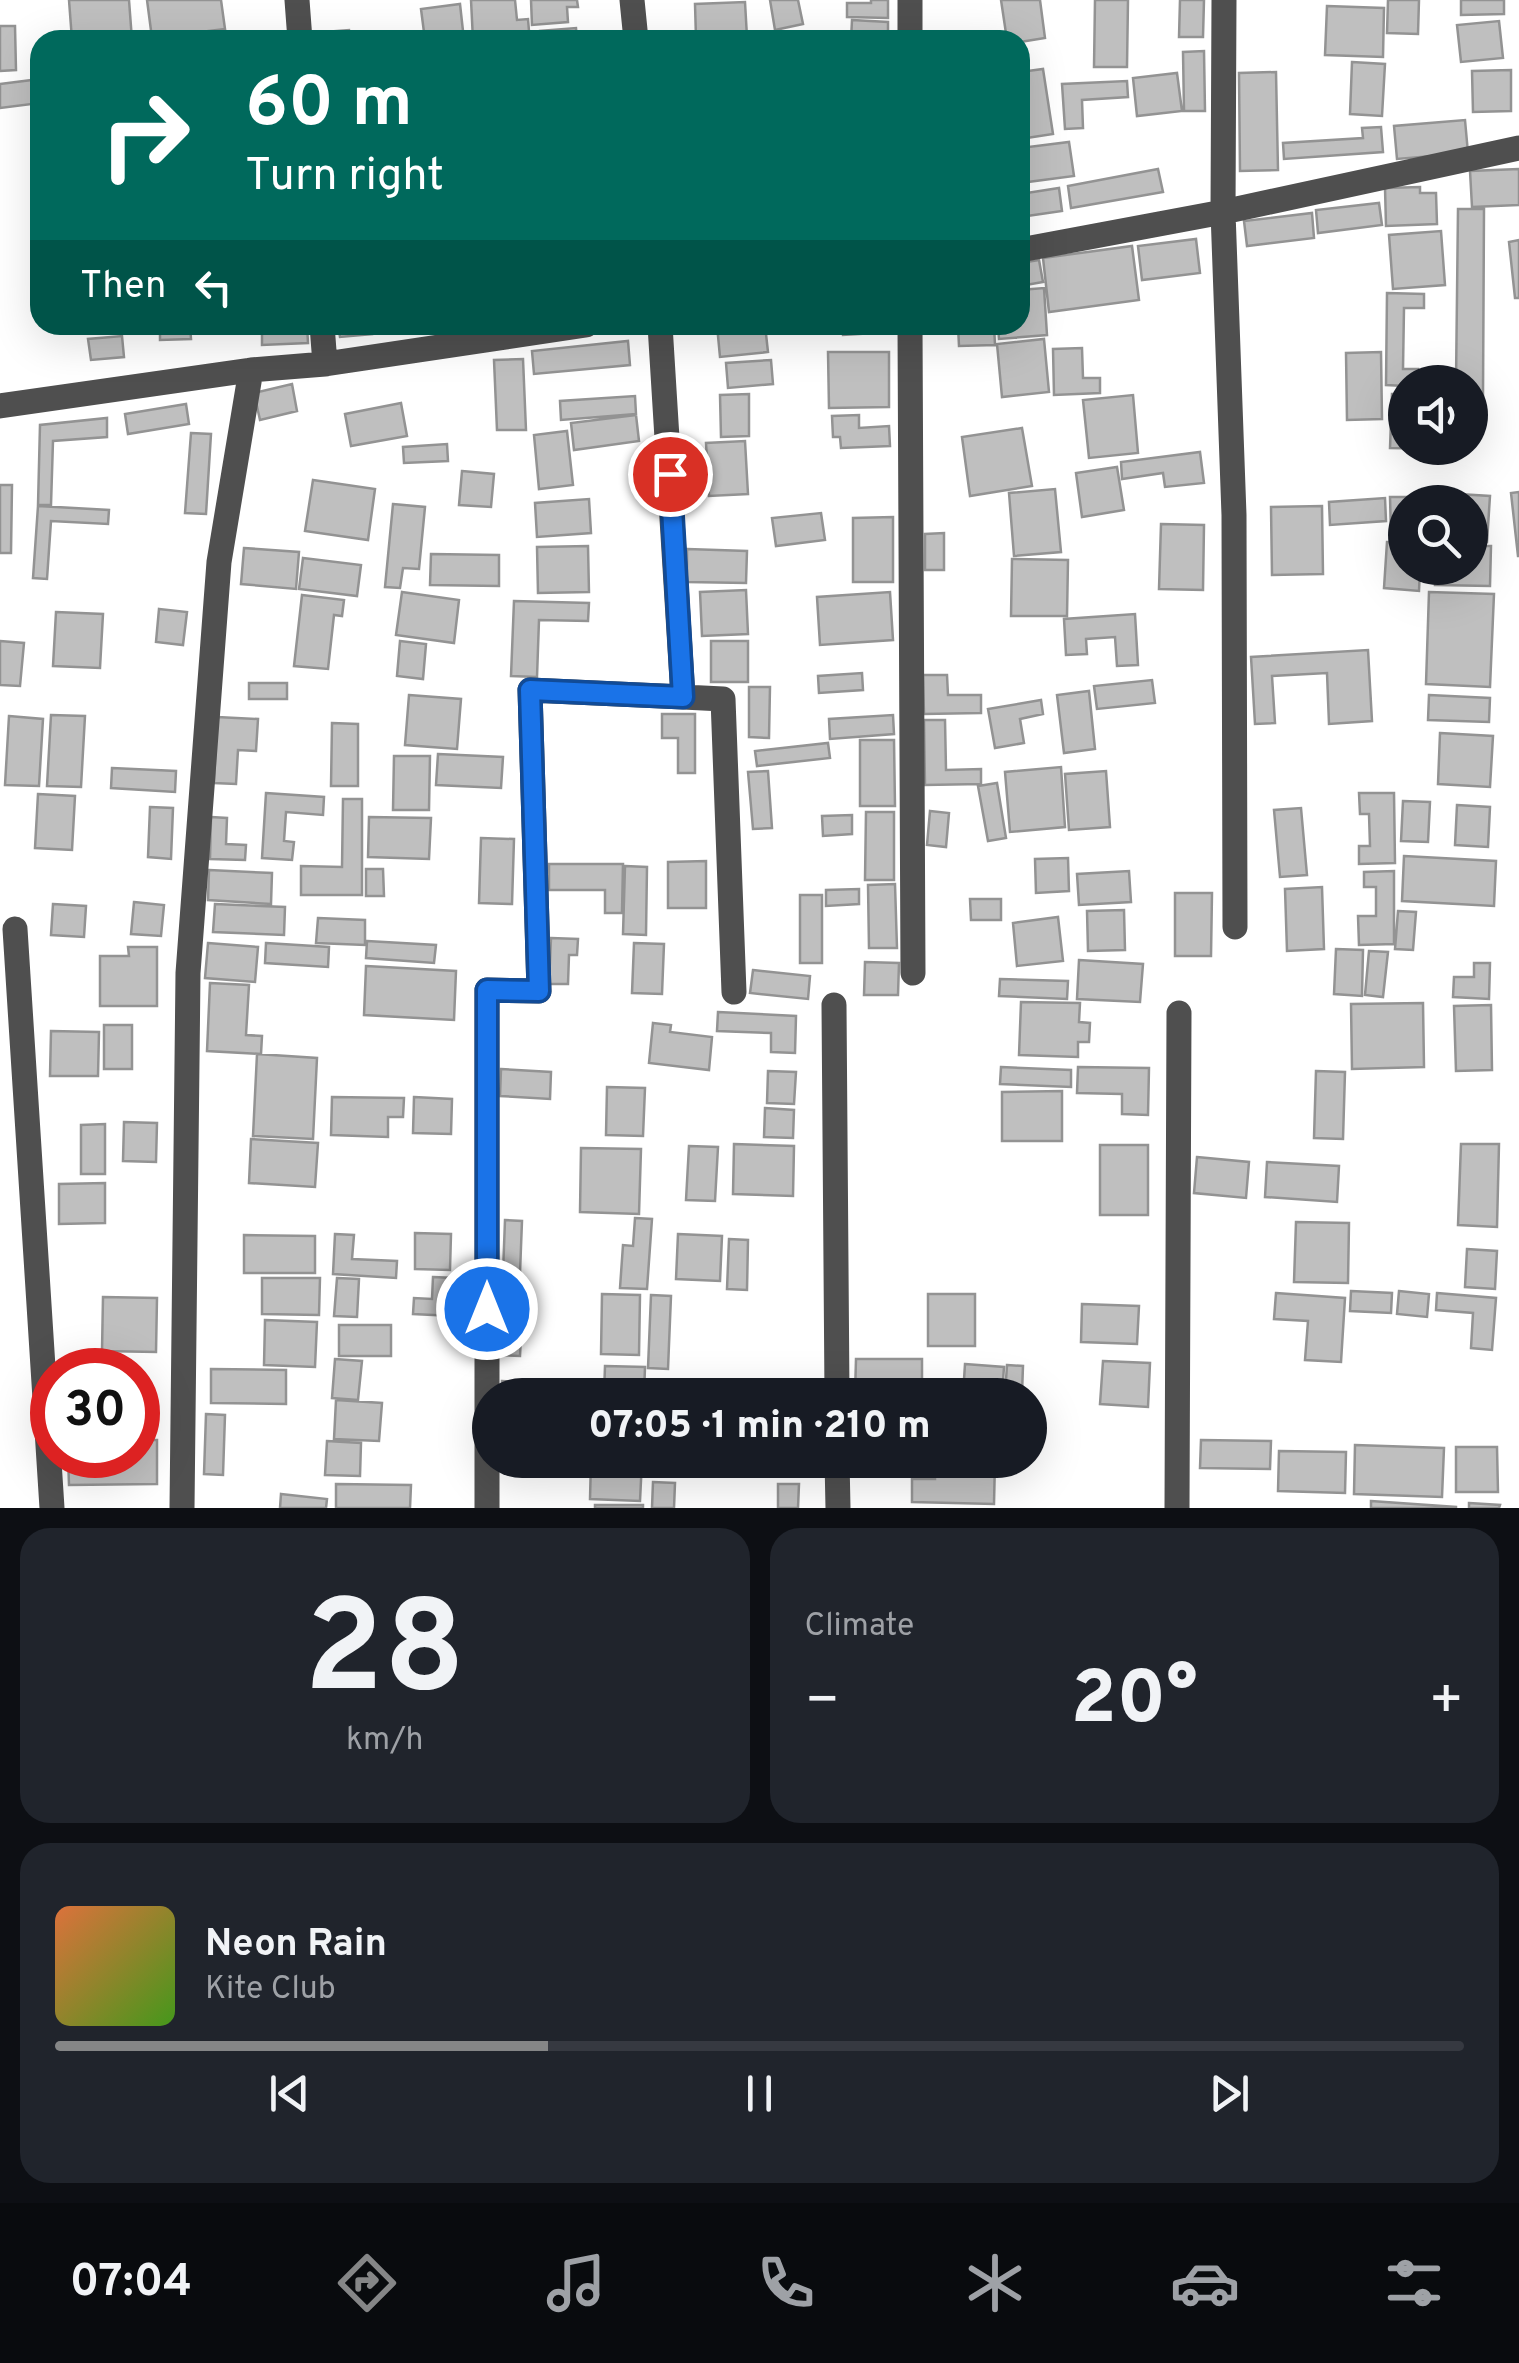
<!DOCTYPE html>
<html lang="en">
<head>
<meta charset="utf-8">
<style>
  body { margin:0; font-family:Overpass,sans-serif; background:#20242c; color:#f1f3f6; height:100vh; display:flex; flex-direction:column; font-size:38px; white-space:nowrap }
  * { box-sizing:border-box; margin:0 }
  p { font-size:32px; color:#9ea1a6 }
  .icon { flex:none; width:55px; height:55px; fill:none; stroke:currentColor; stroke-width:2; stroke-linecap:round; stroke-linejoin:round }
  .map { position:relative; height:1508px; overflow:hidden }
  .side { display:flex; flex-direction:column; gap:20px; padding:20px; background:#0d0f14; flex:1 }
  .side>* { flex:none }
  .top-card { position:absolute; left:30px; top:30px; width:1000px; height:305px; border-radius:30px; box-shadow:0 10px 40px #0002; background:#00695c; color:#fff; overflow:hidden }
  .controls { position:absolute; left:1388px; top:365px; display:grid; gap:20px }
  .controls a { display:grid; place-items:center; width:100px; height:100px; border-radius:50%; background:#171b24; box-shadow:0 10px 40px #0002; font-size:50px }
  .speed { position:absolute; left:30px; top:1348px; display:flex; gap:20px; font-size:50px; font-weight:700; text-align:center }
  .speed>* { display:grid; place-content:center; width:130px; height:130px; border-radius:50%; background:#171b24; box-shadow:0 10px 40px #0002; line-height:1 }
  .speed .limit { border:15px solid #d22; background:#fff; color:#111 }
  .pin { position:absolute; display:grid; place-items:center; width:85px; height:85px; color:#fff; margin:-42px; border:5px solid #fff; border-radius:50%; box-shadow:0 2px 10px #0007 }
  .me { position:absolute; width:110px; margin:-55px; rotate:0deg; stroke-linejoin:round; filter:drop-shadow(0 0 8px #0008) }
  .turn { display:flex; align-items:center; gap:35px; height:210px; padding:0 50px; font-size:45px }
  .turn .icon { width:130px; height:130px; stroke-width:2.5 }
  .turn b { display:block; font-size:70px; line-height:85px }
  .then { display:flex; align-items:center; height:95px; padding:0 50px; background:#0003; gap:20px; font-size:38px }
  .big { font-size:75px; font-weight:800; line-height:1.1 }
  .side .tile { flex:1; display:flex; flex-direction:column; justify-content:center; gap:15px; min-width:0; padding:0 35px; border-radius:30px; background:#20242c }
  .side .dial { align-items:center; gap:0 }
  .dial b { font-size:130px; line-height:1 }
  .song { display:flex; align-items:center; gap:30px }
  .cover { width:120px; height:120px; border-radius:15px; background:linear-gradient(135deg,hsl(20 70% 55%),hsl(100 70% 35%)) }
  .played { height:10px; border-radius:5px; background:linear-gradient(90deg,#858687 35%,#363941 35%) }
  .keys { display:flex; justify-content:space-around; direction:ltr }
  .heat { display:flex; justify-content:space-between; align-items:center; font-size:55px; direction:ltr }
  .side .tiles { flex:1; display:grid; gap:20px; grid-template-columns:1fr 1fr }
  .tile:last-child { grid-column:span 2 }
  .trip { position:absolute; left:472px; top:1378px; width:575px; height:100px; border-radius:50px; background:#171b24; box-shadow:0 10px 40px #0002; font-weight:800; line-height:100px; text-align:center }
  .tab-bar { display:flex; height:160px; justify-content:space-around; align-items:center; background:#090b0e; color:#9ea1a6 }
  .tab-bar .icon { width:70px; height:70px }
  .tab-bar .active { color:#858687 }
  .tab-bar b { font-size:45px; color:#f1f3f6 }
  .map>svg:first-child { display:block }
</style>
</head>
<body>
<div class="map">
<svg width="1519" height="1508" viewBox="0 0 1519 1508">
  <rect width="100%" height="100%" fill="#fff"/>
  <path fill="#bfbfbf" stroke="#939393" stroke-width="2.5" d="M69,0H129L132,40H72Z
    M147,0H221L225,29L152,38Z
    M471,0H515L517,20L528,19L529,31L517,32L518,40H473Z
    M531,0H577L578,7H567L568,22L532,25Z
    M770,0H798L803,24L775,30Z
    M871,0H888V18L847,17V3H871Z
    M1001,0H1040L1045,38L1020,42V40H1007Z
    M1095,0H1128L1127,67H1094Z
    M1180,0H1204L1203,37H1179Z
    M1388,0H1419L1418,34L1387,33Z
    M1461,0H1504V14L1461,15Z
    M745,2L747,37L696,38L695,4Z
    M460,4L464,40H425L421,9Z
    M1327,6L1384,8L1383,57L1325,55Z
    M852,20L888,22V40H851Z
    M1499,21L1503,58L1461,62L1457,25Z
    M0,26H15L16,70L0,71Z
    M576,28L577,40H540V31Z
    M349,30L350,40H313L312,33Z
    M835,32L836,40H796L795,38Z
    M1204,51L1205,111H1184L1183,52Z
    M1352,62L1385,64L1382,116L1350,114Z
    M1043,69L1053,134L1020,139V72Z
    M1511,70V111L1473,112L1472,71Z
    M1276,72L1278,170L1240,171L1239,73Z
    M1177,73L1182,111L1137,116L1133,78Z
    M40,79V103L0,108V84Z
    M1127,81L1128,97L1082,100L1083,128L1065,129L1062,84Z
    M1465,120L1468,153L1397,159L1394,126Z
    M1381,127L1383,152L1284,159L1283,143L1363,138L1362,128Z
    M1069,142L1074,176L1020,183V148Z
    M40,154V193L37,194L34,155Z
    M1158,169L1163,192L1071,208L1068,186Z
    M1519,169V205L1472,207L1470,171Z
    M1420,187V193H1436L1437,224L1386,226L1385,188Z
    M1059,188L1062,211L1020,217V194Z
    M1379,203L1382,225L1318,233L1316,210Z
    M1458,209H1484L1483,396H1470V382H1456Z
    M1312,213L1314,238L1247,246L1244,221Z
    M1441,231L1445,285L1393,289L1389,235Z
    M1196,239L1200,273L1142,280L1138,246Z
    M1519,240V298H1515L1509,242Z
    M1132,246L1139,300L1049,312L1043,258Z
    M1039,260L1043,282L1020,286V263Z
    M1044,288L1047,335L999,339L998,325H1020V290Z
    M1387,293L1424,294V308H1404L1403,369H1418V382H1405V386L1386,385Z
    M160,325H190L191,339L160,340Z
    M282,325H307L308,343L262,345V327Z
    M338,325H371L372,334L340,337Z
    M717,325H765L768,352L720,357Z
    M770,325H830V328L770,331Z
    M842,325H891V332L843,335Z
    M958,325H994L995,345L959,346Z
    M122,336L124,357L91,360L88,339Z
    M1044,339L1049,392L1002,397L997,344Z
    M628,341L630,365L534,374L532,351Z
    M1082,348L1083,378H1100V393L1054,395L1053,349Z
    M828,352H889V407L829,408Z
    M1381,352L1382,419L1347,420L1346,353Z
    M523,359L526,430H497L494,360Z
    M771,360L773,384L728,388L726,363Z
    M292,384L297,411L260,420L254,393Z
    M749,394V436L721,437L720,395Z
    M1392,394H1405V448L1448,449L1390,448Z
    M1133,395L1138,453L1089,458L1083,400Z
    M635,396L636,414L561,420L560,401Z
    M401,403L407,436L351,446L345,414Z
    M186,404L189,424L128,434L125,414Z
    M636,415L639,441L574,450L571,423Z
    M859,415V428L889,426L890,446L841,448L840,437H833L832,416Z
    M107,418V437L53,441L51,505H38L40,425Z
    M1022,428L1032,486L970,496L962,437Z
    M567,431L573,485L539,489L534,435Z
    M191,433L211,434L206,514L185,513Z
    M745,441L748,494L709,496L706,443Z
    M447,444L448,461L404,463L403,447Z
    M1200,452L1204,483L1165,487L1163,473L1122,479L1121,462Z
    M1117,467L1124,510L1082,517L1076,473Z
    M462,471L494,474L491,507L459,505Z
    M313,480L375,489L368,540L305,531Z
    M0,485H12L11,553H0Z
    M1055,489L1061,552L1014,556L1009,493Z
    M1519,492V556H1518L1511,493Z
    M1442,493L1490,496L1487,542L1470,540V502H1442Z
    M1390,497H1424L1425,502H1405V535H1391Z
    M1385,498L1386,521L1330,525L1329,502Z
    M589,499L591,533L537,537L535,503Z
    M393,504L425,507L419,569L403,568L400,588L385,587Z
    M38,506L109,510L108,524L51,521L47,579L33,578Z
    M1322,506L1323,574L1272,575L1271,507Z
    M821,513L825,540L776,546L772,518Z
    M893,517V582H853V518Z
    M1161,524L1204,525L1203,590L1159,589Z
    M944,533V570H925V534Z
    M1387,542L1405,543V568H1420L1419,591L1384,588Z
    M588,546L589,592L538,593L537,547Z
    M1470,546H1491L1490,586L1435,585L1436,568H1470Z
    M244,548L299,552L296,589L241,584Z
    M687,549L747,551L746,583L687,582Z
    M431,554L499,555V586L430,585Z
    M303,558L361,565L357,596L299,589Z
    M1012,559L1068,560L1067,616H1011Z
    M746,590L748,634L702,636L700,592Z
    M402,592L459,600L454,643L396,635Z
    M890,592L893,640L820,645L817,597Z
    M1429,592L1494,594L1490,687L1426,684Z
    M302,595L344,600L342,616L334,615L328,669L294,666Z
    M514,601L589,603L588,621L539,620L537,677L511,676Z
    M159,609L187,612L183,645L156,642Z
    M56,612L103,614L100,668L53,666Z
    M1135,614L1138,665L1117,666L1115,637L1086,639L1087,654L1066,655L1064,619Z
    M0,641L24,643L20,686L0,685Z
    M400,641L426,644L423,679L397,676Z
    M711,641H748V682H711Z
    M1368,650L1372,721L1329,724L1327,673L1272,676L1275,723L1255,724L1251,657Z
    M862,673L863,690L819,693L818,676Z
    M923,675H947L948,695H981V713L924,714Z
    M1152,680L1155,703L1097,709L1094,686Z
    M249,683H287V699H249Z
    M749,687H770L769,738L749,737Z
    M1089,691L1095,749L1064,753L1057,695Z
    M409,695L461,699L457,749L405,745Z
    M1429,695L1490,698L1489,722L1428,720Z
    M1041,700L1043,714L1020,719L1024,743L995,748L988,709Z
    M662,714H695V773H678V738H662Z
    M51,715L85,716L81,787L47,786Z
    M893,715L894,734L830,739L829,719Z
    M9,716L43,719L39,786L5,785Z
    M217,717L258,719L256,751L238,750L236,784L214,783Z
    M924,720H945L946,770L981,769V784L925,785Z
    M332,723L358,724V786H331Z
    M1440,733L1493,736L1490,787L1438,784Z
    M860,740H894L895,806H860Z
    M828,743L830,758L757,766L755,751Z
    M438,754L503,757L501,788L436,785Z
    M394,756H430L429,810H393Z
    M1061,767L1065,827L1010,832L1005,772Z
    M112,768L176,771L175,792L111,788Z
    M768,771L772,828L753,829L748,772Z
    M1106,771L1110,827L1069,830L1065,774Z
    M997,783L1006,838L988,841L978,786Z
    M266,793L324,797L323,815L286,812L284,841L294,842L292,860L262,858Z
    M1359,793H1394L1395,863L1359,864V846H1370L1369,814H1360Z
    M38,794L75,796L72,850L35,848Z
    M343,799H362V895H301V866L342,867Z
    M1403,801L1430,802L1428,842L1401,841Z
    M1457,805L1490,807L1488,847L1455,845Z
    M150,807L173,808L171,859L148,857Z
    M1301,808L1307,875L1280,877L1274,810Z
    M930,811L949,813L946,847L927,845Z
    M866,812H894V880H865Z
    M852,815V834L823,836L822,816Z
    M211,817L227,818L226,844L246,845L245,860L210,859Z
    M369,817L431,818L429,859L368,857Z
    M481,838L514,839L512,904L479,903Z
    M1404,856L1496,861L1494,906L1402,901Z
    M1068,858L1069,891L1036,893L1035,859Z
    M706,861V908H668V862Z
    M549,864H623L622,913H605V890H549Z
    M625,866L647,867L646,935L623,934Z
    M366,869H383L384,896H366Z
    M209,870L272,873L271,904L208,900Z
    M1129,871L1131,902L1079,905L1077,874Z
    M1394,871V944L1359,945L1358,916H1376V887H1364V872Z
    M895,884L897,948H869L868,885Z
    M1322,887L1324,949L1287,951L1285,889Z
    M859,889V904L826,906V890Z
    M1175,893H1212L1211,956H1175Z
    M800,895H822V963H800Z
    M970,899H1001V920H971Z
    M134,902L164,905L161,936L131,934Z
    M53,904L86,906L84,937L51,935Z
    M215,904L285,907L284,935L213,932Z
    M1124,910L1125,950L1088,951L1087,911Z
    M1398,911L1416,912L1413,950L1395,949Z
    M1058,917L1063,961L1017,966L1013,923Z
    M318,918L365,920V945L316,943Z
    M551,938L578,939L577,955H569L568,984H549Z
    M367,941L436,945L434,963L366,958Z
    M208,943L258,947L255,982L205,978Z
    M266,943L329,947L328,967L265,963Z
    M634,943L664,944L662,994L632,993Z
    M128,947H157V1006H100V956H129Z
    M1336,949L1363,950L1362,996L1334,994Z
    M1369,951L1388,952L1383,997L1365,995Z
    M1079,960L1143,964L1140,1002L1077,999Z
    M865,962L899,963L898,995H864Z
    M1474,963H1490L1489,999L1453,997L1454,977H1474Z
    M366,966L456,971L454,1020L364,1015Z
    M753,970L810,976L808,999L750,993Z
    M1000,979L1068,981L1067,999L999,996Z
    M210,983L249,985L246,1035L262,1036L261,1054L207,1051Z
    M1021,1002L1080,1003L1079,1022L1090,1023L1089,1042H1078V1057L1019,1055Z
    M1423,1003L1424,1067L1352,1069L1351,1004Z
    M1491,1005L1492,1070L1456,1071L1454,1006Z
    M718,1012L796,1016L795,1053L771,1052V1033L717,1031Z
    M653,1023L671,1025L670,1032L712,1037L709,1070L649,1063Z
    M104,1025H132V1069H104Z
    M51,1031L99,1032L98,1076H50Z
    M257,1054L317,1058L313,1139L253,1136Z
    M1001,1067L1071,1070V1087L1000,1084Z
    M1078,1067L1149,1068L1148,1115L1122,1114V1094L1077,1093Z
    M501,1069L551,1072L550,1099L500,1096Z
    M768,1071L796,1072L794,1104L767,1103Z
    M1316,1071L1345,1072L1343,1139L1314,1138Z
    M607,1087L645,1088L643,1136L606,1135Z
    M1062,1091V1141H1002V1092Z
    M332,1097L404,1098L403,1117H388V1137L331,1135Z
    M414,1097L452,1099L451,1134L413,1133Z
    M765,1108L794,1110L793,1138L764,1137Z
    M124,1122L157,1123L156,1162L123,1161Z
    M105,1124V1174H81V1125Z
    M251,1139L318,1143L315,1187L249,1183Z
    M734,1144L794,1146L793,1196L733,1194Z
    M1461,1144H1499L1497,1227L1458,1225Z
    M1100,1145H1148V1215H1100Z
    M689,1146L718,1147L715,1201L686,1200Z
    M581,1148L641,1149L639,1214L580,1212Z
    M1197,1157L1249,1162L1246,1198L1194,1193Z
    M1267,1162L1339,1166L1337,1202L1265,1197Z
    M105,1183V1223L59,1224V1184Z
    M635,1218L652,1219L647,1289L620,1288L623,1245L633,1246Z
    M505,1220L522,1221L520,1273H503Z
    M1296,1222L1349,1223L1348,1283L1294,1282Z
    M415,1233L451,1234L450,1270L415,1269Z
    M335,1234L354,1235L352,1259L397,1261L396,1278L333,1274Z
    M678,1234L722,1236L720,1281L676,1279Z
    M244,1235L315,1236V1273H244Z
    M729,1239L748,1240L747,1290L727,1289Z
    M1467,1249L1497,1251L1495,1289L1465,1287Z
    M433,1277L455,1278L453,1316L413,1314L414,1298L432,1299Z
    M262,1278H320L319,1315L262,1314Z
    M337,1278L359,1279L357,1317L334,1316Z
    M1351,1291L1392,1293L1391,1313L1350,1311Z
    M1399,1291L1429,1294L1427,1317L1397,1314Z
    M1276,1293L1345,1298L1341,1362L1305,1360L1308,1321L1274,1319Z
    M1437,1293L1496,1298L1492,1350L1471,1348L1473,1313L1436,1310Z
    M500,1294L523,1295L520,1356L497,1355Z
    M602,1294L640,1295L639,1355L601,1354Z
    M928,1294H975V1346H928Z
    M651,1295L671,1296L668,1369L648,1368Z
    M103,1297L157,1298L156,1352L102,1351Z
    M1082,1304L1139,1306L1137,1344L1081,1342Z
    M265,1320L317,1322L315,1367L264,1365Z
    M339,1325H391V1356H339Z
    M335,1359L362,1361L358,1400L332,1398Z
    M856,1359H922V1395H855Z
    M1103,1361L1150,1363L1148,1407L1100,1404Z
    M965,1364L1004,1367L1002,1395H963Z
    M1007,1365L1023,1366L1022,1393H1028V1395H1005Z
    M605,1366L645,1367L644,1395H604Z
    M211,1369L286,1370V1404L211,1403Z
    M502,1381L522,1382L521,1395H502Z
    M770,1384V1395H656V1385Z
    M336,1400L382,1403L379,1441L334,1439Z
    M1030,1411H1041L1039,1439H1030Z
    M206,1414L225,1415L223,1475L204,1474Z
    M138,1440H157V1484L69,1485L68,1455H138Z
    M1201,1440L1271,1441L1270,1469L1200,1468Z
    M327,1441L361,1443L360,1476L325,1475Z
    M1355,1445L1444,1448L1442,1497L1354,1494Z
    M1456,1447H1497L1498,1492H1456Z
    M1279,1451L1346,1452L1345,1493L1278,1491Z
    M591,1460H642L640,1501L590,1499Z
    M935,1460H995L994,1504L912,1502V1479H935Z
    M653,1482L675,1483L674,1508H652Z
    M336,1484L411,1485L410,1508H336Z
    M778,1484H799L798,1508H778Z
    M281,1494L327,1499L326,1508H280Z
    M1371,1501L1456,1507V1508H1371Z
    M1469,1503L1500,1505L1499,1508H1469Z
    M595,1505H643V1508H595Z"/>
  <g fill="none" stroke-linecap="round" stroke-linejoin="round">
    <path stroke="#4f4f4f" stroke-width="25" d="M297,0L300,40
      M632,0L636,40
      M1224,0L1223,212L1234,515L1235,927
      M910,40V0
      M1020,250L1223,212L1519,148
      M322,325L325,364
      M910,325L913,973
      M0,406L251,370L325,364L586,325
      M683,697L723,699L734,992
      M15,929L52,1508
      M834,1005L837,1395
      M837,1460L838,1508
      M182,1508L188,973L219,562L251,370
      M487,1508V990L539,991L530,690L683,697L660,325
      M1177,1508L1179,1013"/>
  </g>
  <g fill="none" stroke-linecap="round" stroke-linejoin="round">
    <defs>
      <path id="route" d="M487,1309V990L539,991L530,690L683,697L670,474"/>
    </defs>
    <use href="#route" stroke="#114b97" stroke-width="25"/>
    <use href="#route" stroke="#1a73e8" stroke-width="18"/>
  </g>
</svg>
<div class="controls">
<a><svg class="icon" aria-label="sound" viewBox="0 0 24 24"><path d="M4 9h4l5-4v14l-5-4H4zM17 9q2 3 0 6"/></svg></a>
<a><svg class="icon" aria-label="search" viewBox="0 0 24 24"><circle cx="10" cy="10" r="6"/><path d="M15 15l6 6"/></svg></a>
</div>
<div class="speed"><div class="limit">30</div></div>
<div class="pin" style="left:670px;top:474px;background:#d93025"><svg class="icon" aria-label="arrive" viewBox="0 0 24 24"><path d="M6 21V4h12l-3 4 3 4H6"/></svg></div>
<svg class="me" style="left:487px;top:1309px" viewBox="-20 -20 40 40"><circle r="17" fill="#1a73e8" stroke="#fff" stroke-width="3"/><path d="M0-11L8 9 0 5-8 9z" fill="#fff"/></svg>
<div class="trip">07:05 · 1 min · 210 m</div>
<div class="top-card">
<div class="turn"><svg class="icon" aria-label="right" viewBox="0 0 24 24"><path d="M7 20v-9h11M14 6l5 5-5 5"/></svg><div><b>60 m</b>Turn right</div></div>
<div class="then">Then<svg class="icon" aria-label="left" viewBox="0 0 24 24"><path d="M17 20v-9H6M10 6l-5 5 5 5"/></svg></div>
</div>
</div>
<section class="side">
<div class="tiles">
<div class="tile dial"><b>28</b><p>km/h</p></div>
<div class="tile"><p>Climate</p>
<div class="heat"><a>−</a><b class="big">20°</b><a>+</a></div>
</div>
<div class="tile">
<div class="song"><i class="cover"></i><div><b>Neon Rain</b><p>Kite Club</p></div></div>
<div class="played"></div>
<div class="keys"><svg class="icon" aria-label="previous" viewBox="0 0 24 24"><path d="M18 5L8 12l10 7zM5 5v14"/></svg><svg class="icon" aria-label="pause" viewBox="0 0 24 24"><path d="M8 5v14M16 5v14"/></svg><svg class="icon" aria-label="next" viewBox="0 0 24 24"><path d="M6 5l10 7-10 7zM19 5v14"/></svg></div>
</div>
</div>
</section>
<nav class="tab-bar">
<b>07:04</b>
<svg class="icon active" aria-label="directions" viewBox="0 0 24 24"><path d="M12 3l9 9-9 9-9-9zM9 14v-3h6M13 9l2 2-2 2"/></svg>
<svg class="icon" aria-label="music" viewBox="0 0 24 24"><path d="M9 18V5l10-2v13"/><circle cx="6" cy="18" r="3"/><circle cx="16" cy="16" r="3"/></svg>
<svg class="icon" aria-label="phone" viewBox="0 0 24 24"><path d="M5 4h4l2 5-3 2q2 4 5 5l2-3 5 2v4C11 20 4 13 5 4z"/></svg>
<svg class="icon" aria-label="climate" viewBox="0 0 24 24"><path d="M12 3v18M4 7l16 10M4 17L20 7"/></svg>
<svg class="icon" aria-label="car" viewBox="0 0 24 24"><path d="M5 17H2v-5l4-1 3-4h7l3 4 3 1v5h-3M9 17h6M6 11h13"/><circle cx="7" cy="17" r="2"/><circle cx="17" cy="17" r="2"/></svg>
<svg class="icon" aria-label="filters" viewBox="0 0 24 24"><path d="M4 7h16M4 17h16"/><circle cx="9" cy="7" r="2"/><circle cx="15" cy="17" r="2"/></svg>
</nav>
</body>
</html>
